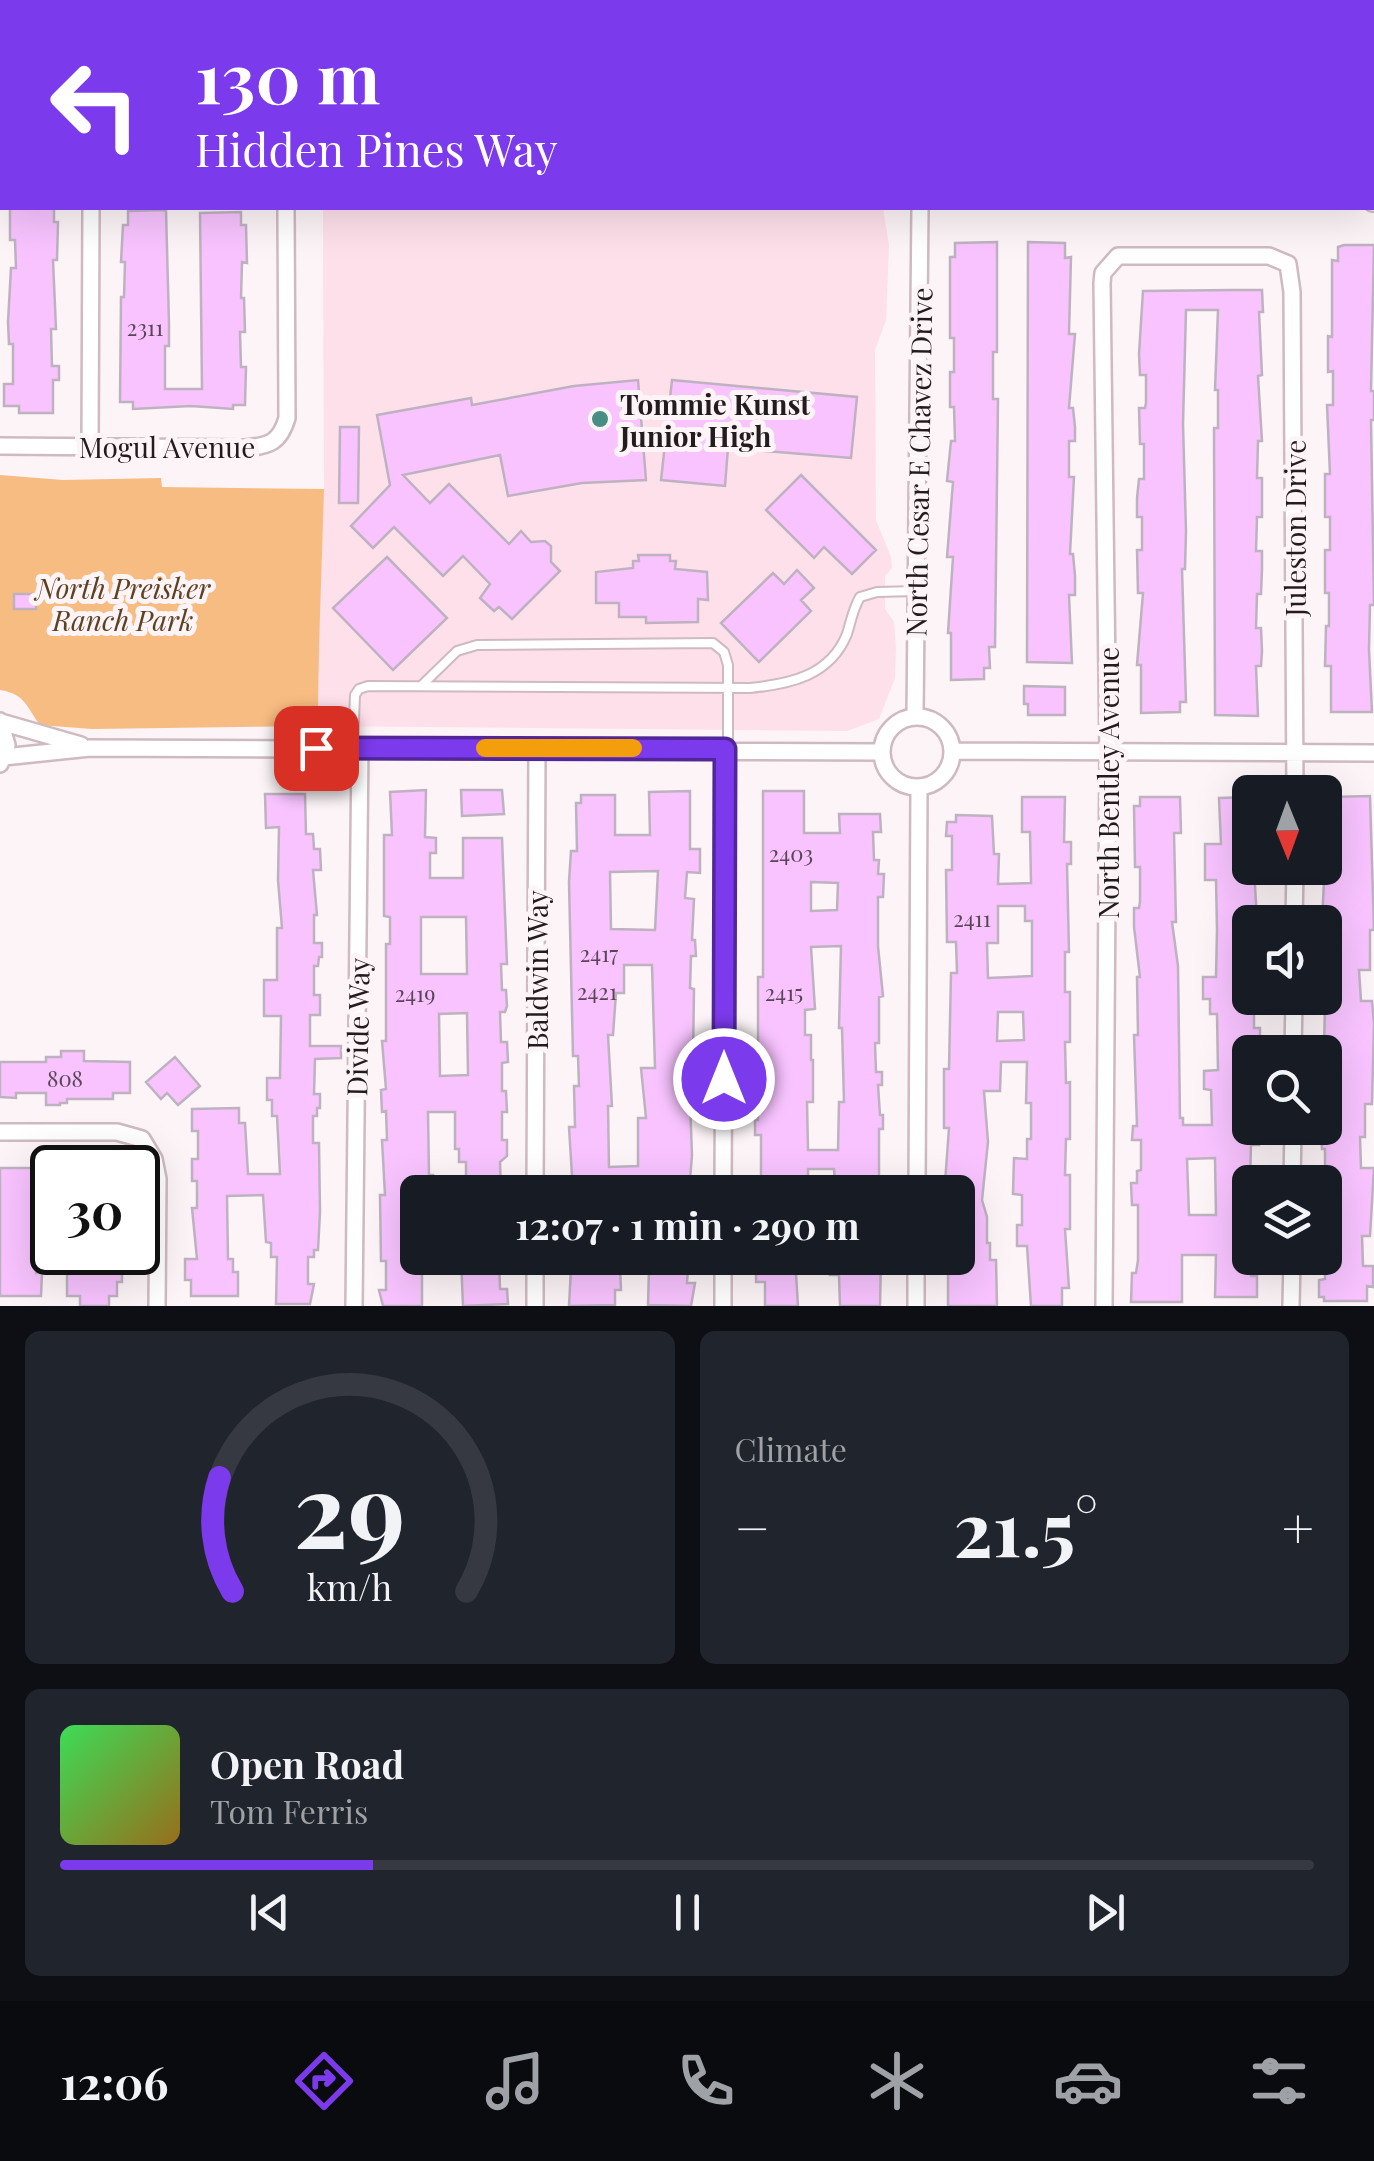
<!DOCTYPE html>
<html lang="en">
<head>
<meta charset="utf-8">
<style>
  body { margin:0; font-family:"Playfair Display",serif; background:#20242c; color:#f1f3f6; height:100vh; display:flex; flex-direction:column; font-size:38px; white-space:nowrap }
  * { box-sizing:border-box; margin:0 }
  p { font-size:32px; color:#9ea1a6 }
  .icon { flex:none; width:55px; height:55px; fill:none; stroke:currentColor; stroke-width:2; stroke-linecap:round; stroke-linejoin:round }
  .map { position:relative; height:1306px; overflow:hidden }
  .sheet { display:flex; flex-direction:column; gap:25px; padding:25px; background:#0d0f14; flex:1 }
  .sheet>* { flex:none }
  .banner { position:absolute; left:0px; top:0px; width:1375px; height:210px; box-shadow:0 10px 40px #0002; background:#7c3aed; color:#fff; overflow:hidden }
  .needle { width:65px; rotate:179deg }
  .buttons { position:absolute; left:1232px; top:775px; display:grid; gap:20px }
  .buttons a { display:grid; place-items:center; width:110px; height:110px; border-radius:15px; background:#171b24; box-shadow:0 10px 40px #0002; font-size:50px }
  .speed { position:absolute; left:30px; top:1145px; display:flex; gap:20px; font-size:50px; font-weight:700; text-align:center }
  .speed>* { display:grid; place-content:center; width:130px; height:130px; border-radius:50%; background:#171b24; box-shadow:0 10px 40px #0002; line-height:1 }
  .speed .limit { border:5px solid #111; border-radius:15px; background:#fff; color:#111 }
  .pin { position:absolute; display:grid; place-items:center; width:85px; height:85px; color:#fff; margin:-42px; border-radius:20px; box-shadow:0 5px 15px #0006 }
  .me { position:absolute; width:110px; margin:-55px; rotate:0deg; stroke-linejoin:round; filter:drop-shadow(0 0 8px #0008) }
  .turn { display:flex; align-items:center; gap:35px; height:210px; padding:0 30px; font-size:45px }
  .turn .icon { width:130px; height:130px; stroke-width:2.5 }
  .turn b { display:block; font-size:70px; line-height:85px }
  .big { font-size:75px; font-weight:700; line-height:1.1 }
  .sheet .widget { flex:1; display:flex; flex-direction:column; justify-content:center; gap:15px; min-width:0; padding:0 35px; border-radius:15px; background:#20242c }
  .sheet .dial { align-items:center; gap:0 }
  .dial svg { height:260px; overflow:visible; fill:none; stroke:#363941; stroke-width:7; stroke-linecap:round; text-anchor:middle }
  .dial text { fill:#f1f3f6; stroke:none }
  .song { display:flex; align-items:center; gap:30px }
  .cover { width:120px; height:120px; border-radius:15px; background:linear-gradient(135deg,hsl(130 70% 55%),hsl(40 70% 35%)) }
  .played { height:10px; border-radius:5px; background:linear-gradient(90deg,#7c3aed 25%,#363941 25%) }
  .keys { display:flex; justify-content:space-around; direction:ltr }
  .heat { display:flex; justify-content:space-between; align-items:center; font-size:55px; direction:ltr }
  .sheet .tiles { flex:1; display:grid; gap:25px; grid-template-columns:1fr 1fr }
  .widget:last-child { grid-column:span 2 }
  .trip { position:absolute; left:400px; top:1175px; width:575px; height:100px; border-radius:15px; background:#171b24; box-shadow:0 10px 40px #0002; font-weight:700; line-height:100px; text-align:center }
  .tab-bar { display:flex; height:160px; justify-content:space-around; align-items:center; background:#090b0e; color:#9ea1a6 }
  .tab-bar .icon { width:70px; height:70px }
  .tab-bar .selected { color:#7c3aed }
  .tab-bar b { font-size:45px; color:#f1f3f6 }
  .map>svg:first-child { display:block }
</style>
</head>
<body>
<div class="map">
<svg width="1374" height="1306" viewBox="0 0 1374 1306">
  <rect width="100%" height="100%" fill="#fcf4f6"/>
  <path fill="#fee0ea" d="M323,208H883L889,245L886,320L875,350L876,520L891,557L892,568L885,576V609L894,622L896,648L895,678L879,719L847,731L318,726V600L322,561L324,489Z"/>
  <path fill="#f7bc81" d="M0,475L63,480L161,478L162,487L324,489C322,568 318,647 318,726L92,729L40,725C27,708 26,694 0,690Z"/>
  <path fill="#f8c3ff" stroke="#beb2c0" stroke-width="2.5" fill-rule="evenodd" d="M10,208H54V222H58L57,260H53L56,329H51L52,366H59V380H53V413H19V406H4V384H13V344H9L8,322L11,268H16L15,240H10Z
    M166,210L169,324V346H165V389H202L200,213L241,212V225H246L247,263L242,262L241,298H244L245,332H240L241,367H246L245,405H233V409L191,406L133,409V402H120L121,297H124L125,262H121L123,225H128V211Z
    M997,242V352H993V399H998L995,647H989L990,668H984V679L951,680V633H948L953,557H947L953,482L947,481L951,441H955L954,407H950V372H954V338H950V257H955V243Z
    M1028,242L1065,243V258L1071,257L1069,334H1075L1069,408H1073L1075,427V441H1069V477H1074L1070,554H1073L1075,576V595H1069L1072,663L1027,662Z
    M1344,245H1374L1371,391H1374V420H1371L1374,605H1370L1369,650L1372,712H1331V666H1325L1326,626H1329V593H1325V550H1330V517H1325V474H1330L1327,405H1333V371L1328,372V336L1332,337V260L1338,261V247Z
    M1233,290H1262L1263,312H1259L1262,375L1258,376L1262,441H1258L1257,478H1262V517H1257L1256,551H1262V569L1261,594H1257L1256,628H1261L1262,651L1261,666H1256L1258,716L1215,715L1214,428H1218V390H1215L1218,310H1186L1183,424L1186,531L1185,569H1182L1186,702H1180V712L1141,713V665H1137L1143,593H1138L1137,550H1142V517H1137V498L1139,479H1144V444H1140L1139,408H1145L1146,403V375H1140L1139,354L1143,291Z
    M638,380L646,480L582,483L508,496L500,455L403,475L430,503L449,484L509,544L521,531L531,542L545,541L551,546V562L560,571L512,619L499,607L494,611L480,598L490,584L463,556L443,576L394,527L373,548L351,526L390,485L377,415L471,398L472,405L574,386Z
    M672,380L857,397L851,458L728,448L725,486L661,480Z
    M340,427H359L358,503H339Z
    M801,475L876,550L852,574L824,547L814,558L766,510Z
    M638,555H670V561H676L675,569L707,572L708,600L698,599V622L646,623V617H619V603H596V572L633,568V561H639Z
    M387,557L447,618L393,670L333,608Z
    M797,570L814,588L801,600L811,611L759,662L721,623L773,573L784,584Z
    M14,594H36V609H14Z
    M1024,686L1065,687V715H1028V704H1024Z
    M426,790L425,837L436,838V853H430V878H463V838H502L507,964H501L502,990H506L507,1006L505,1012H500L501,1042H507L508,1062L502,1063V1091H506L507,1112H502V1140H507V1156L500,1162L501,1192H466V1162H459V1149H455V1112H428L429,1175H433L434,1192H418V1258H422V1306H383L379,1290H386V1261H381L380,1195H385L382,1140H387L386,1111L382,1112L381,1090L386,1089L382,1041H386V944H390V917L384,916V835H392L390,792ZM421,917H466L467,974H421ZM467,1013L468,1075L440,1076L439,1014Z
    M461,790H502L504,814L462,816Z
    M690,791V849H700V873L687,872L685,898L694,899L692,940H695L696,956H691L690,988L694,989L693,1057H689V1085H694L693,1101H690L692,1155L689,1192H573L569,1127H575L574,1086H579L578,1056H573L569,882L571,851H577L576,803H581V795H615V835H650L649,792ZM658,871L655,930L611,929L610,872ZM624,965H652L655,1068H641L646,1118H638V1166L609,1167L608,1106H612L608,1035H613L616,993H624Z
    M763,791H804V833H840L839,814H880L881,832H873L874,860H879L878,874H884L883,897H878V946L883,996L879,997V1043H875L876,1072H882V1085H878L880,1115H883V1129H879V1184H835L834,1169H808V1192H761V1135H755V1120H758V977H763ZM811,882L838,883L837,910L811,911ZM841,946L839,1028H842L844,1102H839L838,1150H808L807,1102H813V1060H811V1035H805V1010L815,1009L811,947Z
    M265,794H305L306,834H313L314,849H320L321,870H313L317,915H314V943H322V957H319L318,966H314V995H320V1015H310V1046H341V1058L315,1059L314,1094H320V1108H317V1116H313V1143H319L320,1212L318,1250H314V1257H308V1284H314L310,1304H276L277,1257H271V1243L266,1242L263,1195L227,1196L228,1259H233V1272H238V1296H191V1280H185V1259H197L192,1208H197V1181H192V1159H198V1131H192V1109L239,1108V1123H245L248,1174H280L277,1116H272V1100H267V1078H280L281,1016H264V980H277V928H282L278,880L279,827L266,828Z
    M1370,796L1374,930H1370V970H1359L1361,1001H1372L1374,1023L1372,1104H1365V1137H1360L1361,1168H1374L1370,1236H1362L1363,1266H1373V1287L1367,1286V1301H1324V1297H1319V1280L1325,1279V1149H1322L1321,1128L1329,1127L1324,1052L1326,950L1325,921H1322L1326,842H1330L1329,797Z
    M1022,797H1065L1064,842H1071V864H1067L1069,952H1065V992H1070V1042H1065L1066,1083L1070,1082V1139H1066L1065,1175H1070V1229H1065L1069,1288H1062V1306H1031L1027,1246H1017V1225H1022V1195L1013,1194L1014,1158L1027,1159V1139H1031V1103H1026L1027,1062H1001L1000,1091H984L988,1142L982,1200L987,1217V1243H990V1260H996L997,1306H948V1258H958V1184L945,1183L949,1128H944V1069H949L951,973H957L956,942H947L946,870H952V836H946L947,822H956V815L992,816L994,854H999L998,884L1031,883L1030,832H1022ZM998,906H1025V921H1032V976L988,978L987,943H998ZM998,1012H1023L1024,1040L997,1041Z
    M1140,797H1180L1181,833H1174L1176,922H1172L1178,966L1180,1118H1183V1125H1212L1211,1090L1204,1089V1071L1218,1070L1217,1014H1210V999H1203V977H1216L1217,930L1216,880H1205V844H1221L1219,798L1250,797V868H1254L1257,921L1250,922V998H1254V1028H1260V1048L1250,1049V1128H1258L1259,1145H1251L1250,1182V1260L1251,1276H1257V1297H1215L1216,1255H1182V1302H1131L1132,1273H1136L1138,1260V1205H1132L1131,1183H1137V1171L1141,1170V1140H1132L1133,1126H1137L1134,1035H1138L1137,977H1140L1134,927V908H1139L1140,902V867H1135L1134,806H1140ZM1215,1158L1216,1215H1189L1187,1159Z
    M61,1051H84V1061L130,1062V1093H113V1099H67V1103H60V1105H46V1093H16V1098L0,1097V1062H46V1057H61Z
    M175,1057L200,1086L178,1105L167,1093L161,1099L146,1082Z
    M0,1168H32L31,1260H36V1273H42L41,1296H0Z
    M461,1258H499L500,1289H507L508,1304L463,1306Z
    M756,1258H795L798,1306H765V1282H756Z
    M830,1258H881L880,1306H840L839,1275H830Z
    M67,1260H122V1282H117V1296H109V1306H80V1296H67Z
    M620,1267L621,1290H615V1305L569,1306L571,1268Z
    M649,1269H688L687,1283H695L691,1306L648,1305Z"/>
  <g fill="none" stroke-linecap="round" stroke-linejoin="round">
    <defs>
      <path id="lane" d="M421,686L457,651L477,645L713,643L724,652L728,665V749
        M353,747L355,695L359,689L368,686L750,688C790,684 830,676 847,634C851,621 853,609 860,597L877,592L916,591"/>
      <path id="street" d="M499,0V2
        M92,2V0
        M285,2V0
        M709,2V0
        M919,2V0
        M1112,2V0
        M1299,2V0
        M1372,203H1374
        M0,446L245,448C270,446 280,442 287,418L286,208
        M90,446L91,208
        M915,716L920,208
        M882 752a35 35 0 1 1 70 0a35 35 0 1 1-70 0Z
        M0,721L7,745L0,764
        M1,722L81,745
        M953,751L1374,753
        M4,757L90,748L881,752
        M1294,922L1295,868
        M1293,1052L1294,998
        M0,1132H117L142,1139L154,1159L158,1179L157,1306
        M1292,1182L1293,1128
        M535,1192L537,748
        M723,1192L725,749
        M917,1192L919,787
        M354,1306L360,747
        M535,1306V1258
        M723,1306V1258
        M916,1306V1258
        M1104,1306L1108,752L1102,283L1103,273L1118,256H1269L1288,264L1292,292L1295,792
        M1291,1306L1292,1258"/>
    </defs>
    <use href="#lane" stroke="#cfbac1" stroke-width="12"/>
    <use href="#street" stroke="#cfbac1" stroke-width="20"/>
    <use href="#lane" stroke="#fff" stroke-width="8"/>
    <use href="#street" stroke="#fff" stroke-width="15"/>
  </g>
  <g fill="none" stroke-linecap="round" stroke-linejoin="round">
    <defs>
      <path id="route" d="M316,748L725,749L724,1079"/>
    </defs>
    <use href="#route" stroke="#51269a" stroke-width="25"/>
    <use href="#route" stroke="#7c3aed" stroke-width="18"/>
    <path stroke="#f59e0b" stroke-width="18" d="M485,748H633"/>
  </g>
  <circle fill="#498e85" stroke="#fcf4f6" stroke-width="4" cx="600" cy="419" r="10"/>
  <g text-anchor="middle" dominant-baseline="central" stroke-width="10" stroke-linejoin="round" paint-order="stroke">
    <g font-size="22" fill="#584656">
      <text x="145" y="327">2311</text>
      <text x="791" y="853">2403</text>
      <text x="972" y="918">2411</text>
      <text x="599" y="953">2417</text>
      <text x="597" y="991">2421</text>
      <text x="784" y="992">2415</text>
      <text x="415" y="993">2419</text>
      <text x="65" y="1078">808</text>
    </g>
    <g font-size="28" font-weight="bold" fill="#231c1e" stroke="#fcf4f6" text-anchor="start">
      <text x="620" y="403">Tommie Kunst<tspan x="620" dy="32">Junior High</tspan></text>
    </g>
    <g font-size="28" fill="#231c1e" stroke="#fcf4f6">
      <text x="167" y="446">Mogul Avenue</text>
      <text transform="translate(918 462) rotate(-89)">North Cesar E Chavez Drive</text>
      <text transform="translate(1294 528) rotate(-90)">Juleston Drive</text>
      <text transform="translate(1107 783) rotate(-90)">North Bentley Avenue</text>
      <text transform="translate(536 970) rotate(-90)">Baldwin Way</text>
      <text transform="translate(357 1027) rotate(-89)">Divide Way</text>
    </g>
    <g font-size="28" font-style="italic" fill="#5e4121" stroke="#fcf4f6">
      <text x="123" y="587">North Preisker<tspan x="123" dy="32">Ranch Park</tspan></text>
    </g>
  </g>
</svg>
<div class="buttons">
<a><svg class="needle" viewBox="-14 -14 28 28"><path d="M0-13l5 13h-10z" fill="#e53935"/><path d="M0 13l5-13h-10z" fill="#9ea1a6"/></svg></a>
<a><svg class="icon" aria-label="sound" viewBox="0 0 24 24"><path d="M4 9h4l5-4v14l-5-4H4zM17 9q2 3 0 6"/></svg></a>
<a><svg class="icon" aria-label="search" viewBox="0 0 24 24"><circle cx="10" cy="10" r="6"/><path d="M15 15l6 6"/></svg></a>
<a><svg class="icon" aria-label="layers" viewBox="0 0 24 24"><path d="M12 4l9 5-9 5-9-5zM3 14l9 5 9-5"/></svg></a>
</div>
<div class="speed"><div class="limit">30</div></div>
<div class="pin" style="left:316px;top:748px;background:#d93025"><svg class="icon" aria-label="arrive" viewBox="0 0 24 24"><path d="M6 21V4h12l-3 4 3 4H6"/></svg></div>
<svg class="me" style="left:724px;top:1079px" viewBox="-20 -20 40 40"><circle r="17" fill="#7c3aed" stroke="#fff" stroke-width="3"/><path d="M0-11L8 9 0 5-8 9z" fill="#fff"/></svg>
<div class="trip">12:07 · 1 min · 290 m</div>
<div class="banner">
<div class="turn"><svg class="icon" aria-label="left" viewBox="0 0 24 24"><path d="M17 20v-9H6M10 6l-5 5 5 5"/></svg><div><b>130 m</b>Hidden Pines Way</div></div>
</div>
</div>
<section class="sheet">
<div class="tiles">
<div class="widget dial"><svg viewBox="0 0 100 80">
<path d="M14 69A42 42 0 1 1 86 69"/>
<path d="M14 69A42 42 0 0 1 10 34" stroke="#7c3aed"/>
<text x="50" y="56" font-size="32" font-weight="700">29</text>
<text x="50" y="72" font-size="11">km/h</text>
</svg></div>
<div class="widget"><p>Climate</p>
<div class="heat"><a>−</a><b class="big">21.5°</b><a>+</a></div>
</div>
<div class="widget">
<div class="song"><i class="cover"></i><div><b>Open Road</b><p>Tom Ferris</p></div></div>
<div class="played"></div>
<div class="keys"><svg class="icon" aria-label="previous" viewBox="0 0 24 24"><path d="M18 5L8 12l10 7zM5 5v14"/></svg><svg class="icon" aria-label="pause" viewBox="0 0 24 24"><path d="M8 5v14M16 5v14"/></svg><svg class="icon" aria-label="next" viewBox="0 0 24 24"><path d="M6 5l10 7-10 7zM19 5v14"/></svg></div>
</div>
</div>
</section>
<nav class="tab-bar">
<b>12:06</b>
<svg class="icon selected" aria-label="directions" viewBox="0 0 24 24"><path d="M12 3l9 9-9 9-9-9zM9 14v-3h6M13 9l2 2-2 2"/></svg>
<svg class="icon" aria-label="music" viewBox="0 0 24 24"><path d="M9 18V5l10-2v13"/><circle cx="6" cy="18" r="3"/><circle cx="16" cy="16" r="3"/></svg>
<svg class="icon" aria-label="phone" viewBox="0 0 24 24"><path d="M5 4h4l2 5-3 2q2 4 5 5l2-3 5 2v4C11 20 4 13 5 4z"/></svg>
<svg class="icon" aria-label="climate" viewBox="0 0 24 24"><path d="M12 3v18M4 7l16 10M4 17L20 7"/></svg>
<svg class="icon" aria-label="car" viewBox="0 0 24 24"><path d="M5 17H2v-5l4-1 3-4h7l3 4 3 1v5h-3M9 17h6M6 11h13"/><circle cx="7" cy="17" r="2"/><circle cx="17" cy="17" r="2"/></svg>
<svg class="icon" aria-label="filters" viewBox="0 0 24 24"><path d="M4 7h16M4 17h16"/><circle cx="9" cy="7" r="2"/><circle cx="15" cy="17" r="2"/></svg>
</nav>
</body>
</html>
